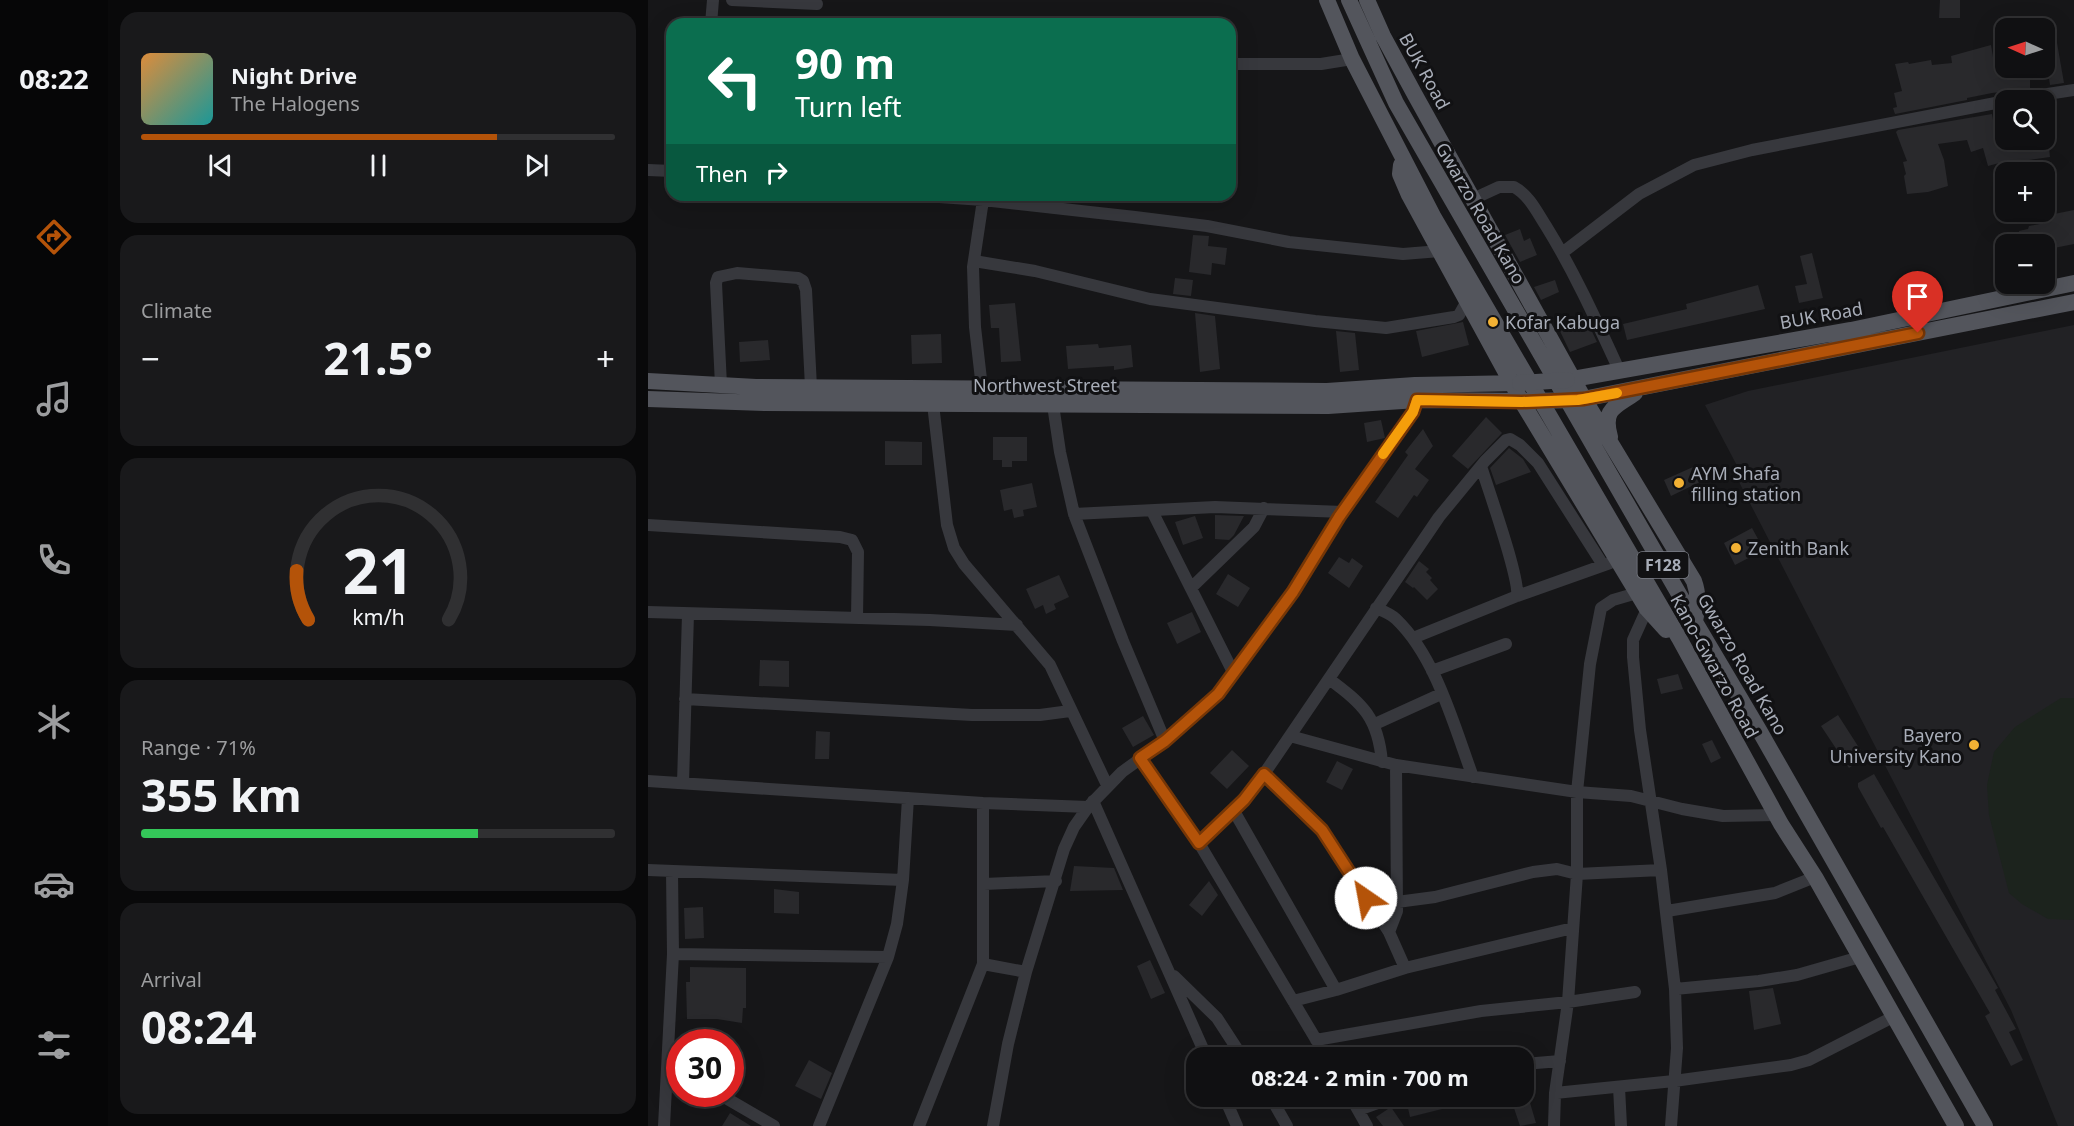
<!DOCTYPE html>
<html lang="en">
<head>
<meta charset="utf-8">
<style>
  body { margin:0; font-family:"Noto Sans",sans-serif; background:#19191b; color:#f1f3f6; height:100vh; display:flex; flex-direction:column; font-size:22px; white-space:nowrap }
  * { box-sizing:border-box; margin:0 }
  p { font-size:20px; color:#9c9d9f }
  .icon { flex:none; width:33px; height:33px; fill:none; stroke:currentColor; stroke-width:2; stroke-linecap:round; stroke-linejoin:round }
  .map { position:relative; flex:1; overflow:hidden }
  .drawer { display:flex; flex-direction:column; gap:12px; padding:12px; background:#09090a; width:540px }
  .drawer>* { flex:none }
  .top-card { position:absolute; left:18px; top:18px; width:570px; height:183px; border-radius:18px; box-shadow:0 6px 24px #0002,0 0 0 2px #303032; background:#0b6e4f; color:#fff; overflow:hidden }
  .needle { width:39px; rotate:273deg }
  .controls { position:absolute; left:1347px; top:18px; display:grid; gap:12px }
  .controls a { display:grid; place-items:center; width:60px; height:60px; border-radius:12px; background:#101012; box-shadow:0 6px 24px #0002,0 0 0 2px #303032; font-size:30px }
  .speed { position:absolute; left:18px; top:1029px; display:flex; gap:12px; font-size:30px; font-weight:700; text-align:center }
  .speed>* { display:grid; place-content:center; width:78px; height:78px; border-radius:50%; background:#101012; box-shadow:0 6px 24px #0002,0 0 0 2px #303032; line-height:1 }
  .speed .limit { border:9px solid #d22; background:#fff; color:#111 }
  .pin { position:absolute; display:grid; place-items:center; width:51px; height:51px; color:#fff; margin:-62px -26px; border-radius:50% 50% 50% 0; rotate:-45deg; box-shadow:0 0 6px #0007 }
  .pin .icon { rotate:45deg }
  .me { position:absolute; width:66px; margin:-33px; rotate:327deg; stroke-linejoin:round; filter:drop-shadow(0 0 4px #0008) }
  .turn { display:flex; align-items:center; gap:21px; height:126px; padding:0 30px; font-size:27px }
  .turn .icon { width:78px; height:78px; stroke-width:2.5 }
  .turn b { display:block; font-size:42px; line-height:51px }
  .then { display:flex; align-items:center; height:57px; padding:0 30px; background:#0003; gap:12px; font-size:22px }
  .big { font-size:45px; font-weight:700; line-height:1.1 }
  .drawer .card { flex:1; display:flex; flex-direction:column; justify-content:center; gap:9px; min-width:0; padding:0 21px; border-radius:18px; background:#19191b }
  .drawer .dial { align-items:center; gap:0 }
  .dial svg { height:156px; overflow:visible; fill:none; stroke:#303032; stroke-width:7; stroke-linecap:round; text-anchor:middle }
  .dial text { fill:#f1f3f6; stroke:none }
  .song { display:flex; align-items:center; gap:18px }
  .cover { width:72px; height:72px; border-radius:9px; background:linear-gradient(135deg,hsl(30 70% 55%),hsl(180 70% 35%)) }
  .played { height:6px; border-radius:3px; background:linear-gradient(90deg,#b45309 75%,#303032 75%) }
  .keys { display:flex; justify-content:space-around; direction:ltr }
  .heat { display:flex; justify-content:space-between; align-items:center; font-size:33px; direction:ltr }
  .charge { height:9px; border-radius:4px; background:linear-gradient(90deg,#34c759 71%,#303032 0) }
  .trip { position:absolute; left:538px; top:1047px; width:348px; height:60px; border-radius:18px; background:#101012; box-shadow:0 6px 24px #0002,0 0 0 2px #303032; font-weight:700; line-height:60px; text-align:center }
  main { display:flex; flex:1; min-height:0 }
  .tab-bar { display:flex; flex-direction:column; width:108px; justify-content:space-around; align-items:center; background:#060607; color:#9c9d9f }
  .tab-bar .icon { width:42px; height:42px }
  .tab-bar .current { color:#b45309 }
  .tab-bar b { font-size:27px; color:#f1f3f6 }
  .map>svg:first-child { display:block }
</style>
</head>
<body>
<main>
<nav class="tab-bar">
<b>08:22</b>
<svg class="icon current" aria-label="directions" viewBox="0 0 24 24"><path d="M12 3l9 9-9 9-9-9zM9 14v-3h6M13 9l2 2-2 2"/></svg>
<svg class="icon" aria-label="music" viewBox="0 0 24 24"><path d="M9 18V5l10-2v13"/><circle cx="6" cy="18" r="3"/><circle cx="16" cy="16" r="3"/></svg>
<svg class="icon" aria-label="phone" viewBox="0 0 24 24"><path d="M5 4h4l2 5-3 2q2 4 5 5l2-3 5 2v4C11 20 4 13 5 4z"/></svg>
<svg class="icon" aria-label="climate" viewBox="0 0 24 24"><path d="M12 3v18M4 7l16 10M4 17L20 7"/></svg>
<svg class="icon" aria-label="car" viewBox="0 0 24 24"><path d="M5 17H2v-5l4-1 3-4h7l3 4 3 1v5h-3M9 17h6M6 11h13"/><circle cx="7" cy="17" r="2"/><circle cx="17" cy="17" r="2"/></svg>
<svg class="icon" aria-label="filters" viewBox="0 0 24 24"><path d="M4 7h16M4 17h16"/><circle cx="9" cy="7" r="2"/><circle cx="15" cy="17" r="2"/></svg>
</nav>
<section class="drawer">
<div class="card">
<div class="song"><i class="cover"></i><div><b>Night Drive</b><p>The Halogens</p></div></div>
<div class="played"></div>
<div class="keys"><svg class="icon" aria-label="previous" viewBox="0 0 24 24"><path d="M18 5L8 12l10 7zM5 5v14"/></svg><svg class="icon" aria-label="pause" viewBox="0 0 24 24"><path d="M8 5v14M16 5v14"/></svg><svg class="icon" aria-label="next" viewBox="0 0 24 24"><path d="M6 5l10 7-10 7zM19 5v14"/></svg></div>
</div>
<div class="card"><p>Climate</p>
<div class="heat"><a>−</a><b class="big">21.5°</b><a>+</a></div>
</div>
<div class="card dial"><svg viewBox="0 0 100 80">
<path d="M14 69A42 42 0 1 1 86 69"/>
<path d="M14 69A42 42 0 0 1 8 44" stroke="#b45309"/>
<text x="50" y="56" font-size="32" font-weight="700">21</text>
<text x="50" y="72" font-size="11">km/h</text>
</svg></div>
<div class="card"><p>Range · 71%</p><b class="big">355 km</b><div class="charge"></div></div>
<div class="card"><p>Arrival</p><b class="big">08:24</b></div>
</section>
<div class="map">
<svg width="1426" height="1126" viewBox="0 0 1426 1126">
  <rect width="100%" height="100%" fill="#161618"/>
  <path fill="#222225" d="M1426,325V1126H1410L1363,1010L1090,480L1095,477L1057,405L1100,391Z"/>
  <path fill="#1c231d" d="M1413,698H1426V920L1400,919L1374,904L1361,893L1341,815L1339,785L1346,752L1367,727Z"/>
  <path fill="#29292c" d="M1292,0H1312V18H1291Z
    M1408,37L1416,83L1402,85L1400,71L1382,77V88L1344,93L1319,98V100L1247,114L1245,108L1249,107L1246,93L1254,91L1247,64L1260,62L1261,64L1283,60L1284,65L1304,63L1303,56L1343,45L1345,57L1358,55V68H1396V40Z
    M1344,114L1348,138L1356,136L1358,140H1400L1402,157L1373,161L1374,166L1364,168L1362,160L1340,166L1335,148L1323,152L1319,140L1290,144L1296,160L1300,186L1280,192L1259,194L1256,176L1258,174L1255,162L1259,161L1248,132L1250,130Z
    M1426,210V244L1396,250V244H1374L1371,231L1380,229L1381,226L1397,223L1396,216Z
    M872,229L876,241L882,238L889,255L872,262L857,235Z
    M545,235L561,236L560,246L579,248L577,265L564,263L563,275L541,272Z
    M1164,253L1175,298L1151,303L1147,286L1159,284L1152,256Z
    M527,278L545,280L543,296L525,294Z
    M907,280L911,292L893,300L886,287Z
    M1110,285L1117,309L979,340L975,324L1039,309L1038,304Z
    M367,303L373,361L353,362L351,328H343L341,305Z
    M547,313L567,316L572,369L552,372Z
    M938,319L949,342L922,352L911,329Z
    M815,322L821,345L774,357L768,331Z
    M688,331L707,333L711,370L692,372Z
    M293,334L294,363L264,364L263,335Z
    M120,340L122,360L92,362L91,342Z
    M450,344L451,348L483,345L485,367L466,370V366L420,369L418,346Z
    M838,417L854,433L820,469L804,456Z
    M733,420L737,438L719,442L716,423Z
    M775,429L785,446L767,469L781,480L769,497L766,495L750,518L727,502L760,455L757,452Z
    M345,437H379V461H364V467H354V460H345Z
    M237,441L274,442V465H237Z
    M861,448L875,459L883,472L848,485L842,468Z
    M1045,467L1052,482L1023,496L1016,480Z
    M384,483L389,507L375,510L376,516L366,518L364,509L356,511L352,490Z
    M567,515L596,516L586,535L581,540L567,539Z
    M547,516L555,538L535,545L527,522Z
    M1104,528L1116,550L1087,565L1076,543Z
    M691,557L701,563L704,558L715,566L701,588L680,573Z
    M771,561L781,569L778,572L784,578L782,580L790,589L779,600L766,587L765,588L757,582Z
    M580,574L602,588L590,607L568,594Z
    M411,575L421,597L406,604L408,609L398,614L395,605L387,609L378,589Z
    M544,612L553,632L529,644L519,623Z
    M112,660L141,661V687L111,686Z
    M1030,674L1035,689L1013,694L1009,679Z
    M1190,715L1217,757L1201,768L1173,726Z
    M495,716L506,735L485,747L474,728Z
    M168,731L182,732L181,759H167Z
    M1064,740L1073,758L1063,763L1054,744Z
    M584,750L601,766L579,789L562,773Z
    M689,761L705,769L694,790L678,782Z
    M1226,774L1350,988L1347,990L1368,1029L1361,1032L1375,1060L1363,1066L1337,1016L1342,1013L1235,827L1233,828L1210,787V783Z
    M426,866L466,868L475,890L422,891Z
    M561,881L570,895L554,916L541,905Z
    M126,889L151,892V914L126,913Z
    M55,907L56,938L37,939L36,908Z
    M502,960L517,993L503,999L489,966Z
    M42,967L98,968V1008H95L94,1023L69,1019H39L38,982H42Z
    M1125,988L1133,1024L1106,1030L1101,991Z
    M161,1060L184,1073L173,1099L147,1086Z
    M770,1096H830V1100L762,1117L758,1099Z
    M862,1096H880L888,1123L872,1126Z
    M743,1107L747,1113L756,1126H735L728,1117Z
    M82,1113L103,1126H74Z"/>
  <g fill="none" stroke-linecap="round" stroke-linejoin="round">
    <path stroke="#37383d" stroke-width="12" d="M84,0L169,4
      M63,24L65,0
      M582,64H673L704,59
      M1360,100L1426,90
      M0,170L24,171
      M262,195L335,200L487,217L559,226L641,242L755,254L792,251
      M825,199L851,187H866C881,195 889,212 898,226C927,273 949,322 972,372
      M914,253L991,194L1046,165L1104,150L1358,101
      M326,261L387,271L502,299L667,321L738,328L806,317L811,315L819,301
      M73,385L68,283L70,277L89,273L150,278L155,281L158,290L163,387
      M334,388L327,327L325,267L335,200
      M285,404L299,525L306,548L316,564L402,665L459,785
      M405,405L412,452L426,514L475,641L517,741
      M833,466C840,489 872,578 869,596
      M504,511L586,674
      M426,514L567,507L695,512
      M0,525L192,537L204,540L210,552L209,618
      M543,588L606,527L616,508
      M728,608C735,611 743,614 748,619C788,657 806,726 825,777
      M999,609L985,640V657L992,730L1013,870L1027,989L1029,1048L1023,1126
      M0,612L282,620L369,625
      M765,638L869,596L962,563
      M784,671L858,644
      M681,679C716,705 730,718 734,762
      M37,699L324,715H392L422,711
      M727,724L793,694
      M642,736L748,765L929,792L983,796L1034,809L1075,816L1129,815
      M492,758L551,843L679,1058
      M616,774L674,830L741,932L757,968
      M0,781L335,803L440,807
      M35,783L40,614
      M445,801L559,1058
      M586,811L688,990
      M551,843L596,800L616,774L791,517L837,461L858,440L862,439L872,445L890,463L955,565
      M0,870L255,880
      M336,884L408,881
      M749,902L787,897L885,872L909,869L929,874L1013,870
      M1019,911L1127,893L1167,877
      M741,932L749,911L748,765
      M25,954L240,957
      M335,964L378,972
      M526,976L569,1018L595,1058
      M1027,989L1111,981L1149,975L1212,957
      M645,1001L688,990L757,968L925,928
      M668,1040L833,1011L920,1002L987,992
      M876,1064L912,1061
      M971,1087L973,1126
      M907,1093L1026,1081L1143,1065L1161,1060L1247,1016
      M71,1094L126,1126
      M576,1096L589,1126
      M622,1096L639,1126
      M702,1096L719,1126
      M710,1110L749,1096
      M16,1126L25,954L24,872
      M171,1126L240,957L249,924L255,880L260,798
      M271,1126L335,964V803
      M345,1126L360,1044L378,972L416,849L426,827L440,807L474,772L517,741L570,694L645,592L691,517L765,412L769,400
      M906,1126L907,1093L920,1002L929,874V792L942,664L953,608L965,600L989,593"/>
    <path stroke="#53555c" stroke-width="16" d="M679,0L704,59L785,216L1031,638L1133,824L1167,877L1308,1126
      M701,0L748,103L1050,627L1111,730L1337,1126
      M719,0L735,36L767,95L936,399L1046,581C1051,595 1050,606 1047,621
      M753,165L752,174L761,195L874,402L999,609L1018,630
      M919,380L1203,330L1426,283
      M0,381L108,387L679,391L767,385L872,383
      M0,399L117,403L680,406L769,400L881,401
      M930,400L1426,302
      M962,437C954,408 968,407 987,393"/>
    <path stroke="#53555c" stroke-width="16" d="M872,383L919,380
      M881,401L930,400"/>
  </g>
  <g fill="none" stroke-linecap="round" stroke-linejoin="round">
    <defs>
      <path id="route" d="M718,898L674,830L616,774L596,800L551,843L492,758L517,741L570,694L645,592L691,517L765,412L769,400L874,402L936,399L1270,333"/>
    </defs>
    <use href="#route" stroke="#753606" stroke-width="15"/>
    <use href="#route" stroke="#b45309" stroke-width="10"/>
    <path stroke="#f59e0b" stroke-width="10" d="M735,454L765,412L769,400L874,402L930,400L969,393"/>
  </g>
  <g fill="#f2b134" stroke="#111113" stroke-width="2">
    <circle cx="845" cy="322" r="6"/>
    <circle cx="1031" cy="483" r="6"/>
    <circle cx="1088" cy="548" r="6"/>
    <circle cx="1326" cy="745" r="6"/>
  </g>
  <g text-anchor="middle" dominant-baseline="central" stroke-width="6" stroke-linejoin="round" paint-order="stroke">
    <rect fill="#111113" stroke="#7b7e86" stroke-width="1.5" x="989.5" y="552" width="51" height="26" rx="4.5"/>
    <g font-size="16" font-weight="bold" fill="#a8adb8">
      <text x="1015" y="565">F128</text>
    </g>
    <g font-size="18" fill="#a8adb8" stroke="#111113">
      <text transform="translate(777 71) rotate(61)">BUK Road</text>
      <text transform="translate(833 213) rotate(60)">Gwarzo Road Kano</text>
      <text transform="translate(1173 315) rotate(-10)">BUK Road</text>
      <text x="397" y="385">Northwest Street</text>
      <text transform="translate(1095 664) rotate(60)">Gwarzo Road Kano</text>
      <text transform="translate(1067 666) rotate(61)">Kano-Gwarzo Road</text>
    </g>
    <g font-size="18" fill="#a8adb8" stroke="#111113" text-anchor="start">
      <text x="857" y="322">Kofar Kabuga</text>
      <text x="1043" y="473">AYM Shafa<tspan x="1043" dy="21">filling station</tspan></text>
      <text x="1100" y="548">Zenith Bank</text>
      <text x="1314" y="735" text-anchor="end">Bayero<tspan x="1314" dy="21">University Kano</tspan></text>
    </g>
  </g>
</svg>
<div class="controls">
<a><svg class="needle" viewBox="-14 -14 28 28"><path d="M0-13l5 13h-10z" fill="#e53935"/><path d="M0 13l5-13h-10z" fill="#9c9d9f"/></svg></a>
<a><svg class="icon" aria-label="search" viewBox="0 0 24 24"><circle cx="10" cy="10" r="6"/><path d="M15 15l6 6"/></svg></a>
<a>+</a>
<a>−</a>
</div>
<div class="speed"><div class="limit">30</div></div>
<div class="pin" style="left:1270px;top:333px;background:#d93025"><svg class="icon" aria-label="arrive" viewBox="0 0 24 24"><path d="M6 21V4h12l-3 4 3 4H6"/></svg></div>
<svg class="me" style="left:718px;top:898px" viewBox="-20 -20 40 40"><circle r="19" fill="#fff"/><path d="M0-13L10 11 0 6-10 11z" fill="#b45309"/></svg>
<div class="trip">08:24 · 2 min · 700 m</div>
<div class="top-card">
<div class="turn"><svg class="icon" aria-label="left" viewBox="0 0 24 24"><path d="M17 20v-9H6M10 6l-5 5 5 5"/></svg><div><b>90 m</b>Turn left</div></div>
<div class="then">Then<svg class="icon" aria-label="right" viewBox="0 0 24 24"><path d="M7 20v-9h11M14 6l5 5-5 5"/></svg></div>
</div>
</div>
</main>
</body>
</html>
